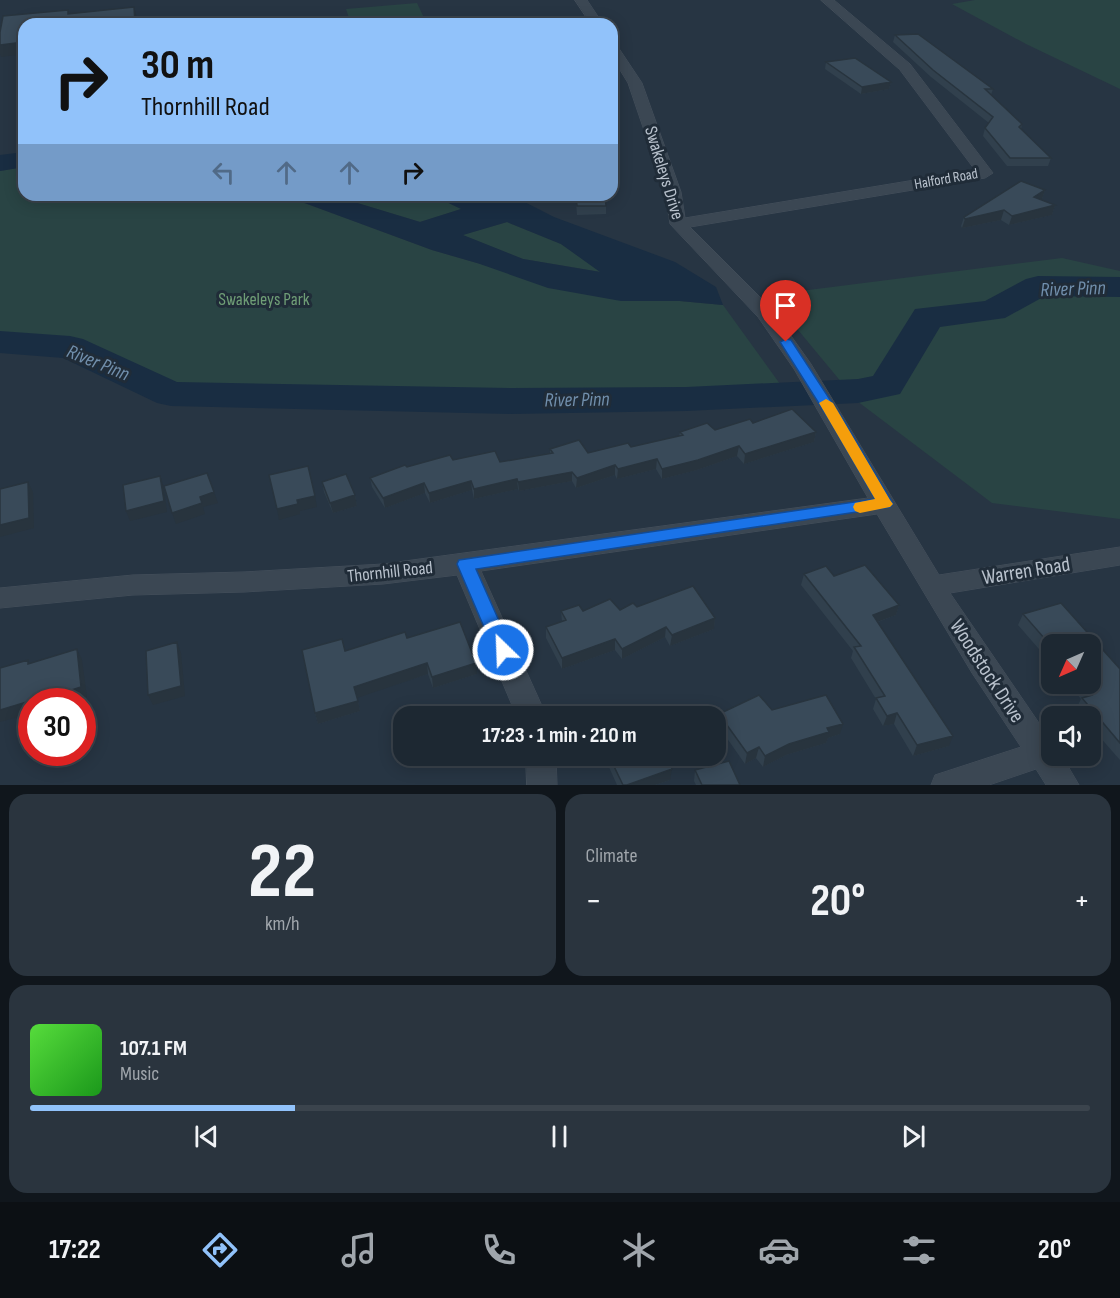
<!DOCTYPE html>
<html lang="en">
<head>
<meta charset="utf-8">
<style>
  body { margin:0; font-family:"Sofia Sans Condensed",sans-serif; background:#2a343e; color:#f1f3f6; height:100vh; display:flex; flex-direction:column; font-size:22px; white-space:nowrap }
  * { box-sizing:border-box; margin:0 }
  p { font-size:20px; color:#a0a6ac }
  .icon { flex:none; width:33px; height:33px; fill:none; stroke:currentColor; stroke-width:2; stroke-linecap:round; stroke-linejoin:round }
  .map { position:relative; height:785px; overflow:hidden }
  .panel { display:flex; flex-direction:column; gap:9px; padding:9px; background:#10161c; flex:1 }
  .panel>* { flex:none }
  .hud { position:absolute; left:18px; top:18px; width:600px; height:183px; border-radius:18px; box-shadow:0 3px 15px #0003,0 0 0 2px #3b444d; background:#91c2fa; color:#111; overflow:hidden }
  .needle { width:39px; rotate:225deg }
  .controls { position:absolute; left:1041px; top:634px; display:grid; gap:12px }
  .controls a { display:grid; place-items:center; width:60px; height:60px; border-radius:12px; background:#1d2832; box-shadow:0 3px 15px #0003,0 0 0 2px #3b444d; font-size:30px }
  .speed { position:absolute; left:18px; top:688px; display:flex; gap:12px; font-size:30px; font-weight:700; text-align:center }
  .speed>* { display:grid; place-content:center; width:78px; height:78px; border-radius:50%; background:#1d2832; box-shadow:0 3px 15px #0003,0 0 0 2px #3b444d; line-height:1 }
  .speed .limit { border:9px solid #d22; background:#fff; color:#111 }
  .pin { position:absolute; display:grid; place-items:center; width:51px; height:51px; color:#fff; margin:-62px -26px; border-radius:50% 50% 50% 0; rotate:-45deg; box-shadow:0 0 6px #0007 }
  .pin .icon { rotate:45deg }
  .me { position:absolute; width:66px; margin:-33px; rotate:336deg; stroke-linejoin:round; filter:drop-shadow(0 0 4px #0008) }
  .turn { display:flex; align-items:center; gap:21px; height:126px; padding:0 24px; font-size:27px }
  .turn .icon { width:78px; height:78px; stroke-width:2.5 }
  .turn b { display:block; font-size:42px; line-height:51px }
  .lanes { display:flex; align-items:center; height:57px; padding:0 24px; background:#0003; justify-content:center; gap:30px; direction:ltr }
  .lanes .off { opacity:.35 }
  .big { font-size:45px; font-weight:700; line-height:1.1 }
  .panel .widget { flex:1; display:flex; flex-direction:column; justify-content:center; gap:9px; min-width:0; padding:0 21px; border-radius:18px; background:#2a343e }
  .panel .dial { align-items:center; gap:0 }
  .dial b { font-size:78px; line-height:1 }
  .song { display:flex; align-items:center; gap:18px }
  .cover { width:72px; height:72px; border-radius:9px; background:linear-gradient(135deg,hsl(110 70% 55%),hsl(120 70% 35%)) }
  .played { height:6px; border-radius:3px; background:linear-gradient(90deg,#91c2fa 25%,#3b444d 25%) }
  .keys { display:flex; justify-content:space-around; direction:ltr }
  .heat { display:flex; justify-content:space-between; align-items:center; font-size:33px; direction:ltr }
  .panel .tiles { flex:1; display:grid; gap:9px; grid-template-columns:1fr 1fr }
  .widget:last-child { grid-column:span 2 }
  .trip { position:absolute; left:393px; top:706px; width:333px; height:60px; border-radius:18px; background:#1d2832; box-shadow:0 3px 15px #0003,0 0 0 2px #3b444d; font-weight:700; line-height:60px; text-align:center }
  .tab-bar { display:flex; height:96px; justify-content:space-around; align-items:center; background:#0c1014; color:#a0a6ac }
  .tab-bar .icon { width:42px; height:42px }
  .tab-bar .active { color:#91c2fa }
  .tab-bar b { font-size:27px; color:#f1f3f6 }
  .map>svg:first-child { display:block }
</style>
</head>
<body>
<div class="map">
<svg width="1120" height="785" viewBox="0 0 1120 785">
  <rect width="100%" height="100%" fill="#273543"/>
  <path fill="#294444" d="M975,0H1120V89L1026,44L952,4Z
    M417,3L427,24H351L346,9Z
    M24,167V195H283L432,250L477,263L680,301L723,305L793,402L371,408L212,402L46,351L0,345V171Z
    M331,195H432L462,209L420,222Z
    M507,222L561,244L601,272L523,259L462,235Z
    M1062,258L1120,271V519L992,503L857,401L769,295Z"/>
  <path fill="#192d42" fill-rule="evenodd" d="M24,152V167L0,171V155Z
    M283,195H331L420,222L461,209L432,195H511L554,217L675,262L716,287L723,305L680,301H621L548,288L477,263L432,250ZM507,222L561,244L600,272L523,259L463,235Z"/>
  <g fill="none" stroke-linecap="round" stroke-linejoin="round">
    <path fill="#192d42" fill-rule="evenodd" d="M1038,276L1120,277V297L1045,296L1005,318L940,327L900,394L858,403L686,411L511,414L171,406L157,403L63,358L0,353V331L70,336L83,339L177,382L511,388L686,387L858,379L873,376L915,309L985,301L1026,279Z"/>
    <defs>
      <path id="minor" d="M575,0H587L603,24H591Z
        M821,0H834L910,64L993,173L985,178L690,227L772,309L811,364L939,575L1120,547V565L950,593L1052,742V756H1062L1079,785H1046L1036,769L989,785H931L935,775L1021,747L972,673L877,514L481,571L547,717H517L457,575L383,584L244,592L133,595L0,608V588L133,575L244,572L383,564L868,498L794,369L758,317L670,224L665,192L628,83L612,57V43L616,44L642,83L681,192L685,218L975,170L900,70Z
        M526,756H556L557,785H527Z"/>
    </defs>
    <use href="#minor" stroke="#45505c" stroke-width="1"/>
    <use href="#minor" fill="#3b4753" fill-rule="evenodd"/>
  </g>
  <path fill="#31404d" d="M895,35L993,89L991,95L1022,124L1021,129L1051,158L1048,166H1007L983,136L985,128L989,123L931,77L893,42Z
    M826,62L891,82L889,89L861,94L825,69Z
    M1045,190L1042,199L1041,200L1055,205L1052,215L1009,225L1001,220L962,228L961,226L964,217Z
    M570,195H605L606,206V214L577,215L576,203H570Z
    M753,423L816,432L814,442L744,464L737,456L697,470L662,479L656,469L617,479L615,475L576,488L572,481L519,491L518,489L474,499L472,490L430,503L425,493L385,508L372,487L370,478L407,467L453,460L500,462L550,453V449L588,453L631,447L679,436L680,432L715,430Z
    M322,482L355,495L357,506L333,513L324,492Z
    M804,574L834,576L899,605L896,615L878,622L949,746L913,756L894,724L883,726L873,709L876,699L851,658L853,651L801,585Z
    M637,607L715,618L714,629L670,646L665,637L622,659L615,650L562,669L546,638V627L562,622L561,611H583L620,610Z
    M1023,614L1120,669V760L1090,726V717H1083L1076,709L1081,699L1068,684H1090L1052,645V664L1018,625Z
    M407,638L477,674L433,688L428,674L357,697L360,711L318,724L315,713L345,651Z
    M772,710L840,734L828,738L826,743L786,755L763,767L756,758L745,764L717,724L719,714Z
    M604,756H665L670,780L655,785H617Z
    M695,770L740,785H696L694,781Z"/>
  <path fill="#28343e" d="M134,7L137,18V24H135Z
    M24,42V54L1,57L0,54V45Z
    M891,82L889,89L861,94L862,87Z
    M1045,190L1042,199L1031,207L1034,197Z
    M1055,205L1052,215L1009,225L1012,216Z
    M1004,210L1001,220L962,228L965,219Z
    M816,432L814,442L744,464L745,454Z
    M739,446L737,456L697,470L662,479V469Z
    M657,459L656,469L617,479L618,469Z
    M615,465V475L576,488L577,478Z
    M572,472V481L519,491L518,482Z
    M160,476L164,487L167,512L130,521L126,511Z
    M517,479L518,489L474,499V489Z
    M471,481L472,490L430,503L429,493Z
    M28,482L33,492L34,528L0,537V525Z
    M424,483L425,493L385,508L383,498Z
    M214,492L218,503L203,507L205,514L176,524L172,513L200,497Z
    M355,495L357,506L333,513L330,503Z
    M315,496L317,507L300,511V514L279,520L277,509L297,500Z
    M899,605L896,615L869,625L873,615Z
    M715,618L714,629L670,646L672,635Z
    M666,627L665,637L622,659V649Z
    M615,639V650L562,669V658Z
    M177,642L181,653L185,696L153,705L148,695Z
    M77,649L82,660L87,697L72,702H32V713L0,722V710Z
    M427,663L428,674L357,698L354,687Z
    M476,663L477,674L433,688L432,677Z
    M358,701L360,711L318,724L315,713Z
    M897,713L894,724L883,726L887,716Z
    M843,724L840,734L828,738L826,743L786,755L763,767L765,756L789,744L827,728Z
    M953,736L949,746L913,756L917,745Z
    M759,747L756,758L745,764L747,753Z
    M672,769L670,780L655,785H627Z"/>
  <path fill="#394a59" stroke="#28343e" stroke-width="1.5" d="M134,7L135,24H24V42L0,45V32L3,16L68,10V14Z
    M918,34L993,89H985L1022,124L1019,127L1051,158H1010L985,128L993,117L933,70L895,35Z
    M855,58L891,82L862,87L826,62Z
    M1021,181L1045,190L1034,197L1055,205L1012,216L1004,210L965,219L964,217Z
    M576,195H605L606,206H577Z
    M792,409L816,432L745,454L739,446L698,460L662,469L657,459L618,469L615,465L577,478L572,472L518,482L517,479L474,489L471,481L429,493L424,483L383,498L370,478L405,465L407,467L450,455L453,460L495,451L500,462L553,453L550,449L579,440L588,453L628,443L631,447L683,435L680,432L707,423L715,430L750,419L753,423Z
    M308,466L315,496L297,500L298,504L277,509L269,475Z
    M207,473L214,492L200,497L202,503L172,513L164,486Z
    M346,474L355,495L330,503L322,482Z
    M160,476L164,501L126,511L123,485Z
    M28,482L29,518L0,525V489Z
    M865,565L899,605L873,615L953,736L917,745L897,713L887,716L876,698L885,696L854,647L861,646L804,574L826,566L834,576Z
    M693,586L715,618L672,635L666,627L622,649L615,639L562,658L546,627L566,620L561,611L579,605L583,611L610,599L620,610L633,603L637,607Z
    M1061,603L1120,669V743L1082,698L1092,695L1083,684H1090V645H1052V647L1023,614Z
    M460,622L476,663L432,677L427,663L354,687L358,701L315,713L302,650L342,639L345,651L405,632L407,638Z
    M177,642L181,686L148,695L146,651Z
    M77,649L81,687L43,699V697L0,710V668L28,660V664Z
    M759,695L772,710L826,695L843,724L827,728L829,732L789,744L765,756L759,747L747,753L719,714Z
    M609,756H665L672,769L627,785H623Z
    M729,761L740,785H702L695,770Z"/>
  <path fill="#1a73e8" stroke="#114b97" stroke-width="1.5" d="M786,339L791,340L844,421L893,504L890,507L476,569L512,650L509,655L503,657L496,655L457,564L459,560L875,499L830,421L780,342Z"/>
  <path fill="#f59e0b" d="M826,399L833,403L890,500L893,504L890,507L860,513L855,511L853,507L855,503L875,499L819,403Z"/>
  <g text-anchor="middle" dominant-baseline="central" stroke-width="6" stroke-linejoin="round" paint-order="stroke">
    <g font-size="15" fill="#b9c2cd" stroke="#202c38">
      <text transform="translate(946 179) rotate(-10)">Halford Road</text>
    </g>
    <g font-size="18" fill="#b9c2cd" stroke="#202c38">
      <text transform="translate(664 173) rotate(73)">Swakeleys Drive</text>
      <text transform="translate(390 572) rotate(-6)">Thornhill Road</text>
    </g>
    <g font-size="18" fill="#6f9e76" stroke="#202c38">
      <text x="264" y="299">Swakeleys Park</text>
    </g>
    <g font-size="20" font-style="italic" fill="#718fac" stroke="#202c38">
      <text transform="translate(1073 289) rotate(-2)">River Pinn</text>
      <text transform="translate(98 363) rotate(22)">River Pinn</text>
      <text transform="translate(577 400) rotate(-1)">River Pinn</text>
    </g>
    <g font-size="21" fill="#b9c2cd" stroke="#202c38">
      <text transform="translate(1026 571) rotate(-9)">Warren Road</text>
      <text transform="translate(987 671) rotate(57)">Woodstock Drive</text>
    </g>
  </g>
</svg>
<div class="controls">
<a><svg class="needle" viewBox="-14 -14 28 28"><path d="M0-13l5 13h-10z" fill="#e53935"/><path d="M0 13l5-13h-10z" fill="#a0a6ac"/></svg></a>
<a><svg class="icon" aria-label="sound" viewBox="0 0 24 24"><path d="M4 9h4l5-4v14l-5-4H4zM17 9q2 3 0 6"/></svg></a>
</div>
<div class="speed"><div class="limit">30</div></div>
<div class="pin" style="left:786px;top:342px;background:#d93025"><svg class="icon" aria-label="arrive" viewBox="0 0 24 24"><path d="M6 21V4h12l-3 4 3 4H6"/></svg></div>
<svg class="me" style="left:503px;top:650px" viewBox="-20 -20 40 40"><circle r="17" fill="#1a73e8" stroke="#fff" stroke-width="3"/><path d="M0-11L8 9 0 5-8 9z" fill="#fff"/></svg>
<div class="trip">17:23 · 1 min · 210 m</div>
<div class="hud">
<div class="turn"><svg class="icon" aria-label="right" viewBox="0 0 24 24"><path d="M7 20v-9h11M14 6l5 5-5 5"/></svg><div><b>30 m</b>Thornhill Road</div></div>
<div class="lanes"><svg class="icon off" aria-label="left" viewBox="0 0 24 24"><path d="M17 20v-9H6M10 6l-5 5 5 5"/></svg><svg class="icon off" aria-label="ahead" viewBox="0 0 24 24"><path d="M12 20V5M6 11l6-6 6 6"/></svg><svg class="icon off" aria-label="ahead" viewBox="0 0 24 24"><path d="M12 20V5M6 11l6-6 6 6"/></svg><svg class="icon" aria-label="right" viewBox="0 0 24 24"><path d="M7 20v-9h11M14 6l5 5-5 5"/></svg></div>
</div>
</div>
<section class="panel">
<div class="tiles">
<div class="widget dial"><b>22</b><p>km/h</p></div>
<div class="widget"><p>Climate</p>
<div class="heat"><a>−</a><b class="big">20°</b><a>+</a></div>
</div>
<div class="widget">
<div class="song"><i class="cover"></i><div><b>107.1 FM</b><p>Music</p></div></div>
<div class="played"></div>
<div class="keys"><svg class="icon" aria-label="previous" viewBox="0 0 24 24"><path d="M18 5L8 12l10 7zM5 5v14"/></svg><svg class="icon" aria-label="pause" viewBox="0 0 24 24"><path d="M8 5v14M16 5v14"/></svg><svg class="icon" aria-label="next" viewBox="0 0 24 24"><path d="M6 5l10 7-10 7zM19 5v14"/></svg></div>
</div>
</div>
</section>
<nav class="tab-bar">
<b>17:22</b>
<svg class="icon active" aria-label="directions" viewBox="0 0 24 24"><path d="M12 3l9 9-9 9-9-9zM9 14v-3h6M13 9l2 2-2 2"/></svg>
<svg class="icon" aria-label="music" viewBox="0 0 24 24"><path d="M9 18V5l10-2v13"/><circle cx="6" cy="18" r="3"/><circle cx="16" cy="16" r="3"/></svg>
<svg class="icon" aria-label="phone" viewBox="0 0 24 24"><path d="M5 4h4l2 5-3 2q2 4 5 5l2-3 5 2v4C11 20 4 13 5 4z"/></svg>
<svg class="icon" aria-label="climate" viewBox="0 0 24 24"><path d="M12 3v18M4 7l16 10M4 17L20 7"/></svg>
<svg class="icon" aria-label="car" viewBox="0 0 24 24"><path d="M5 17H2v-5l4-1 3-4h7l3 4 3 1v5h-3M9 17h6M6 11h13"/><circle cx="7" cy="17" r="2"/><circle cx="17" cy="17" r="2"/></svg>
<svg class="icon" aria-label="filters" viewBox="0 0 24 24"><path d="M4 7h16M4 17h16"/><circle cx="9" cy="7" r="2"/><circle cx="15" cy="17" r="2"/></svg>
<b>20°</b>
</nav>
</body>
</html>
